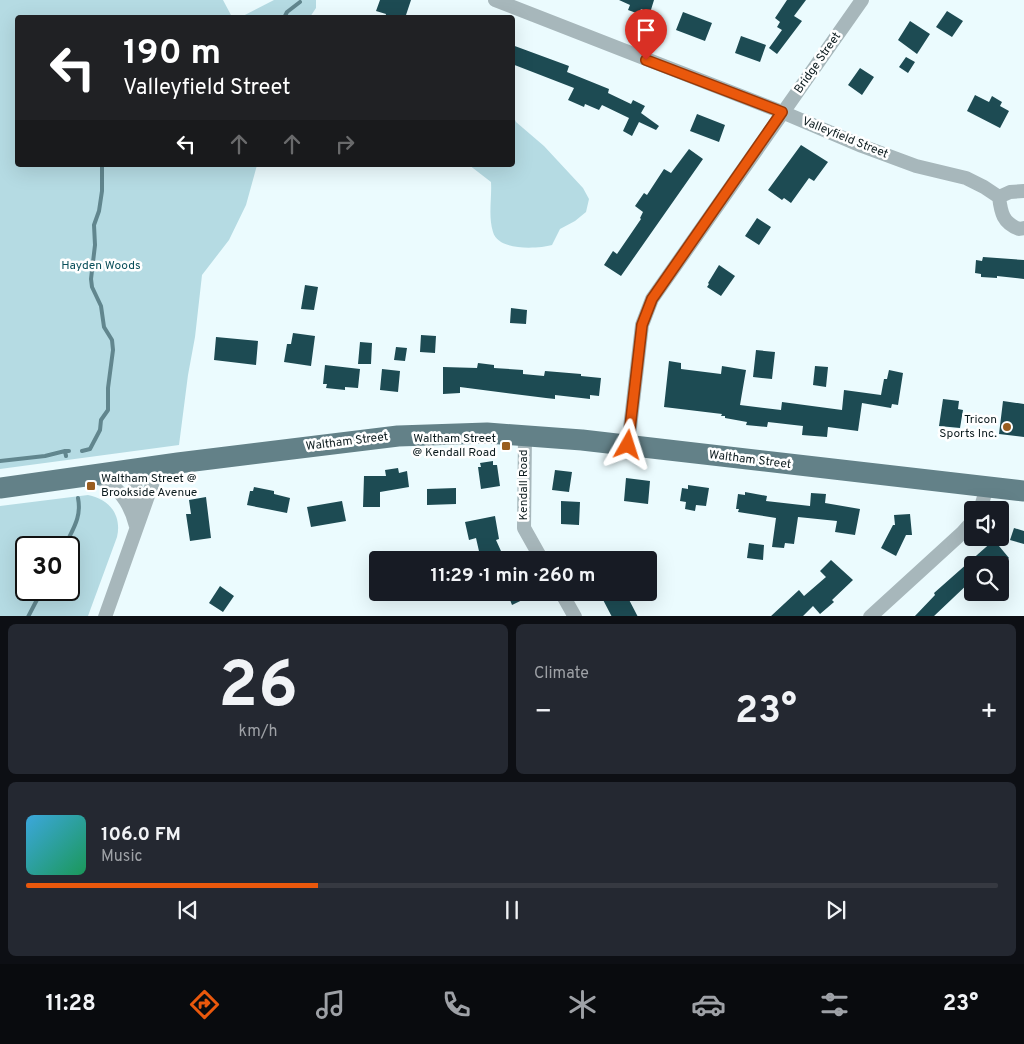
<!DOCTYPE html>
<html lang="en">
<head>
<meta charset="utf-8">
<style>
  body { margin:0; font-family:Overpass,sans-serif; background:#242831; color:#f1f3f6; height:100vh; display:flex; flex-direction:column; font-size:19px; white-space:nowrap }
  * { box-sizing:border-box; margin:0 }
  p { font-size:16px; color:#9ea1a6 }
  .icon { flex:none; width:28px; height:28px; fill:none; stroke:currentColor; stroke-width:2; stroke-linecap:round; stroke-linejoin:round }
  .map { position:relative; height:616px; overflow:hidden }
  .panel { display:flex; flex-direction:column; gap:8px; padding:8px; background:#0d0f14; flex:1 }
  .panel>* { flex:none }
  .guide { position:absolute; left:15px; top:15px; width:500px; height:152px; border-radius:5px; box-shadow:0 5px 20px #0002; background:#202124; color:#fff; overflow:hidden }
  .tools { position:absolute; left:964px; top:501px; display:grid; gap:10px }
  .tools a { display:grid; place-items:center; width:45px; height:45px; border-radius:5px; background:#171b24; box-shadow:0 5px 20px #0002; font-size:25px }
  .speed { position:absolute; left:15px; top:536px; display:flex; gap:10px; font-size:25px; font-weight:700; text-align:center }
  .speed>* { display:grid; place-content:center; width:65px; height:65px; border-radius:50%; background:#171b24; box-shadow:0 5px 20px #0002; line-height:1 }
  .speed .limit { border:2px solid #111; border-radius:8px; background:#fff; color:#111 }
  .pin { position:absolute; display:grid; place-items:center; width:42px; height:42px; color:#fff; margin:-51px -21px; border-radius:50% 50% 50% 0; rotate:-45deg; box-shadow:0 0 5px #0007 }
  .pin .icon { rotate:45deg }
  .me { position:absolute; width:55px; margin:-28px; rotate:6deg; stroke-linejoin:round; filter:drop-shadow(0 0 4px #0008) }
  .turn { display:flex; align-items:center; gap:18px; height:105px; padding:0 25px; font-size:22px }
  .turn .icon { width:65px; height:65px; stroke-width:2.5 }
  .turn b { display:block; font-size:35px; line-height:42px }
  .lanes { display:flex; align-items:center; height:48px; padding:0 25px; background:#0003; justify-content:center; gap:25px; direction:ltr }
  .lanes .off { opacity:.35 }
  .big { font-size:38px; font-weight:700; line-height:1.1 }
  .panel .widget { flex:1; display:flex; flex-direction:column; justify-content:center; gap:8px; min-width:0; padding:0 18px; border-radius:8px; background:#242831 }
  .panel .dial { align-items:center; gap:0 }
  .dial b { font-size:65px; line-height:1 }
  .song { display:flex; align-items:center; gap:15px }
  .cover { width:60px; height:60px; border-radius:8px; background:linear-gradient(135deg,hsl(200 70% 55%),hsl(150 70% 35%)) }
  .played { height:5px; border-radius:2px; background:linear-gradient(90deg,#ea580c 30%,#363941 30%) }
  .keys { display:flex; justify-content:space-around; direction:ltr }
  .heat { display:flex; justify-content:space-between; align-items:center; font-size:28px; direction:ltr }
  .panel .tiles { flex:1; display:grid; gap:8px; grid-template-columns:1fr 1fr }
  .widget:last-child { grid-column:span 2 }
  .trip { position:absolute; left:369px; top:551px; width:288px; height:50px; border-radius:5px; background:#171b24; box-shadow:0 5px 20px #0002; font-weight:700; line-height:50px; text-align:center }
  .tab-bar { display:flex; height:80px; justify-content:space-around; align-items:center; background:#090b0e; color:#9ea1a6 }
  .tab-bar .icon { width:35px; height:35px }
  .tab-bar .current { color:#ea580c }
  .tab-bar b { font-size:22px; color:#f1f3f6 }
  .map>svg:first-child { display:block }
</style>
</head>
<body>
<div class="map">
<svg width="1024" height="617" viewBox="0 0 1024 617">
  <rect width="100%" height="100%" fill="#ebfbfe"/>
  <path fill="#b5dbe3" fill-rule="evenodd" d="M0,0H223L232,17L18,18V165H257L246,205L229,240L202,275L195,337L188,375L179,445L0,469Z
    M274,0H316V8L310,17H241Z
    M513,115L516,122L544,146L583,188L589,199L586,212L575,221L560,229L552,245C537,249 498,251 493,232C488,216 492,198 491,182L469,165H512Z
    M88,495C110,499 122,516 117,537L88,616H0V506ZM26,548H69V590H26Z"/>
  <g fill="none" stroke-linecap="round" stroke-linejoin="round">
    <path stroke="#61868e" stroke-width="4" d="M284,18L287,12L300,2
      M82,451L90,449L100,430L101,420L108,410V388L113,350L112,340L104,327L101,306L92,287L91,279L95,245L94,225L99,211L102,191V165
      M66,456L65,451H69
      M0,461L45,456L65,451
      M64,548C72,530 82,518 78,498
      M28,617L42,590"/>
  </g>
  <path fill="#1d4b53" d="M380,0H411L405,18H385L386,14L376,11Z
    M619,0H654L650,13L641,9L639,14L628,10L630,5Z
    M787,0H806L794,16L802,21L777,54L769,48L782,30L777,27L780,22L775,18Z
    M947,11L963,21L952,37L936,27Z
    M683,12L712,23L705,41L676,30Z
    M910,21L930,34L917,54L898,40Z
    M741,36L766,45L760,62L735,53Z
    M512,45L569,66L567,72L609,89L608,93L631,104L633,100L645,106L641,113L659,126L656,130L639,122L632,136L623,131L629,118L602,105L599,110L585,104L584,107L568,100L574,88L512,64Z
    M906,57L915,62L908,73L899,67Z
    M860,68L874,77L862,95L848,85Z
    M975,95L989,102L992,96L1002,102L1000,106L1009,111L1000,128L967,111Z
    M697,114L725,125L719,142L690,131Z
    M801,145L828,162L814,181L809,178L791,203L784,198L782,200L768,190Z
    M689,149L703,159L621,276L604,265L613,251L617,254L641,219L640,218L643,212L635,206L644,193L647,195L664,169L671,173Z
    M757,218L771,227L759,245L745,236Z
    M983,257L1024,260V279L997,276V278L981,277V274L975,273L976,260L982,261Z
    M719,265L735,276L721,296L707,287L709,284L708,283Z
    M305,285L318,287L314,310L301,309Z
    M511,308L527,310L526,324L510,323Z
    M293,333L315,336L311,366L284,362L287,344H291Z
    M421,335L436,336L435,353L420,352Z
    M216,337L258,341L256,365L214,360Z
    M360,342L372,343L371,364H358Z
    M396,347L407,348L405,361L394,360Z
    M756,350L775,352L772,379L753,377Z
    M669,361L681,363V369L721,374L722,366L746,370L740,405L781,410L782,402L842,410L844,390L881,395L884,379H887L889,370L903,373L898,405L892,404L891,408L862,403L858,431L828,427L827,437L802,435L803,426L768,422L767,427L746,425L747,422L725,418V416H721L722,414L664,407Z
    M478,363L494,365V368L523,370V374L544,376L545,371L581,374V376L601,378L599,396L590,395V399L555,395V399L546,398L460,387V393L443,394V367L477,368Z
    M325,365L360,369L358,388L345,387V390L326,388L327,384H323Z
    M815,366L828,367L826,387L813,385Z
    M382,369L400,371L398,392L380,390Z
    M943,399L959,401L958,409L963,410L960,428L939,426Z
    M1003,401L1024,404V437L999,434Z
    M493,461V465H497L500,486L481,489L478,467H481L480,463Z
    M398,468L399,473L407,471L409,487L380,492V507H363L364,476H386L385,470Z
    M555,470L572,472L569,492L552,490Z
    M626,478L650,481L648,504L624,501Z
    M688,485L709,488L706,506L696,505L695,511L685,509L686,502L680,501L682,488L688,489Z
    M254,487L274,491V494L290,498L287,513L247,505L250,491H253Z
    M456,488V504L427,505V489Z
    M745,492L767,496L766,501L810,506L811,493L826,494L825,503L860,509L855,535L835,532L837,521L798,517L794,544L785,543L784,548L772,547L776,518L738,512L739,509H736L738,494L745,495Z
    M206,497L211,538L190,541L186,514H191L189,500Z
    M342,501L346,521L311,527L307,507Z
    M561,501L580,502L579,525L561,524Z
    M910,514L912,535H906L896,556L881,548L893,525H895L894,515Z
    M495,516L499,539L496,540L505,560H481L476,538L469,540L465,522Z
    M1014,528L1024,531V544L1010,540Z
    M994,540L1009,558L1001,565H972V580L933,617H914L935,595L934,593Z
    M749,543L764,545L763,560L747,558Z
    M831,560L853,580L832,600L834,602L820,614L813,606L802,617H770L799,590L804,596L826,577L820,571Z
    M220,586L234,596L223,612L209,603Z
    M507,592H539L512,605Z
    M599,592H625L638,617H612Z"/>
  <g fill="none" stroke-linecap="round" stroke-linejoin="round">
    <path stroke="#a7b7bb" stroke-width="14" d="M495,0L782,112L862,146L916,166L966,178L984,187L999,197C1001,213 1003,223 1019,229L1024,228
      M999,197L1010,192L1024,191
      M525,435L524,528L542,560
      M628,445L642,325L652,299L862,0
      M135,469L136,515
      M93,476C117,483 130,502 136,526
      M980,510L987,487
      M561,592L575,617
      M105,617L159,465
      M870,617L962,533L972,522"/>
    <path stroke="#638188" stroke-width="21" d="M0,488L178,463L398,436L487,433L582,440L1024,491"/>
  </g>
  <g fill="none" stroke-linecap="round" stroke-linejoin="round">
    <defs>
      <path id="route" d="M628,445L642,325L652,299L782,112L646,60"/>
    </defs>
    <use href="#route" stroke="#983908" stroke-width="12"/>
    <use href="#route" stroke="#ea580c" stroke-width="9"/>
  </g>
  <g fill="#995d1f" stroke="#fff" stroke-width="2">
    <circle cx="1007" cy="427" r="5"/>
    <rect x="501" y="441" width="10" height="10" rx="2.5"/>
    <rect x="86" y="481" width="10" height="10" rx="2.5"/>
  </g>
  <g text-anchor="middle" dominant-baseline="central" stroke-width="5" stroke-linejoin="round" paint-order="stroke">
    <g font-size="12" fill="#0d1c1f" stroke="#fff">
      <text transform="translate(818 63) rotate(-55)">Bridge Street</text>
      <text transform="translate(845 138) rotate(22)">Valleyfield Street</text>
      <text transform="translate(347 442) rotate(-7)">Waltham Street</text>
      <text transform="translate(750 460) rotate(7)">Waltham Street</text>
      <text transform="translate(524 485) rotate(-90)">Kendall Road</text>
    </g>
    <g font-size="12" fill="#0a4f5a" stroke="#fff">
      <text x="101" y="266">Hayden Woods</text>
    </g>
    <g font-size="12" fill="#0d1c1f" stroke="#fff" text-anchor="end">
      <text x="997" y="420">Tricon<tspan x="997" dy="14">Sports Inc.</tspan></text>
      <text x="496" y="439">Waltham Street<tspan x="496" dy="14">@ Kendall Road</tspan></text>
      <text x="101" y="479" text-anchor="start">Waltham Street @<tspan x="101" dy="14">Brookside Avenue</tspan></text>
    </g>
  </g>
</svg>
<div class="tools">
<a><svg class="icon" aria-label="sound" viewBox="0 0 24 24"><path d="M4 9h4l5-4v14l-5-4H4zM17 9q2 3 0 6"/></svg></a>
<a><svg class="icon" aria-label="search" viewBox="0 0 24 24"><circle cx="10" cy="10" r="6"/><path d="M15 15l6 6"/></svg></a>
</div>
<div class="speed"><div class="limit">30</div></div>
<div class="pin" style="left:646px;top:60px;background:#d93025"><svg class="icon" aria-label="arrive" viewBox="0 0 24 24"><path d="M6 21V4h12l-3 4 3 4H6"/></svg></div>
<svg class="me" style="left:628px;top:445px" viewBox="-20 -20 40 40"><path d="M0-17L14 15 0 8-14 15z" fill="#ea580c" stroke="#fff" stroke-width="4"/></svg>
<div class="trip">11:29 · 1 min · 260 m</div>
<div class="guide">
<div class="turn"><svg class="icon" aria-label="left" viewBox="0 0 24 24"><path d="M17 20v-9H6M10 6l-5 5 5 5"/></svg><div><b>190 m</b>Valleyfield Street</div></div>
<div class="lanes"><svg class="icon" aria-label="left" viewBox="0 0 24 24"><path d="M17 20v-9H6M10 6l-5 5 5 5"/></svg><svg class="icon off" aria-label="ahead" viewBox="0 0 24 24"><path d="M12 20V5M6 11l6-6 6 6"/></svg><svg class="icon off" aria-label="ahead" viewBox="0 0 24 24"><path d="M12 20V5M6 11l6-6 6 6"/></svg><svg class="icon off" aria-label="right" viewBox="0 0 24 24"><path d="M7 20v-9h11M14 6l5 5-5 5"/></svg></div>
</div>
</div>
<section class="panel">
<div class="tiles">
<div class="widget dial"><b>26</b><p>km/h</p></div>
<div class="widget"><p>Climate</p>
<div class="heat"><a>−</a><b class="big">23°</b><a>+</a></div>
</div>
<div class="widget">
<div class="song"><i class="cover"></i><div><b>106.0 FM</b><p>Music</p></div></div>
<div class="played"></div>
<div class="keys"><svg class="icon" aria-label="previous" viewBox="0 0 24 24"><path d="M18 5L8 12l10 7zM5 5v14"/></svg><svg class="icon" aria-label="pause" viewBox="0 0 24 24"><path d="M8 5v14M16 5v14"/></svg><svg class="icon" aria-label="next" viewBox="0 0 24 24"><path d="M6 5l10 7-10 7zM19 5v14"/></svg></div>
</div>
</div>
</section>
<nav class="tab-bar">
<b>11:28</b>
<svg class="icon current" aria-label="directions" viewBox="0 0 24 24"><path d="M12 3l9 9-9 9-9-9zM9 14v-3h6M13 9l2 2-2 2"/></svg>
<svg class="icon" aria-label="music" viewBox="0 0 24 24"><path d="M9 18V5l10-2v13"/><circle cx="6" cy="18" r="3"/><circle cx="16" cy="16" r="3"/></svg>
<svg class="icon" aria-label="phone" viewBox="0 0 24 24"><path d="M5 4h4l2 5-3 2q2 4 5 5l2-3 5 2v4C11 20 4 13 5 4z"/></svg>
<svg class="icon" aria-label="climate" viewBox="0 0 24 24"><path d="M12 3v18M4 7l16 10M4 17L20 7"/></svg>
<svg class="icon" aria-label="car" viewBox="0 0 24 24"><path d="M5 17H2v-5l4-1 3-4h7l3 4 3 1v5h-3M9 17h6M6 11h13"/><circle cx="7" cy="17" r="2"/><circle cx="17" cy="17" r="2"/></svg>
<svg class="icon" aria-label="filters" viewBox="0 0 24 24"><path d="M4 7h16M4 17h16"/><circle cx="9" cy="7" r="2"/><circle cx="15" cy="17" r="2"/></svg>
<b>23°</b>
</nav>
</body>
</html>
